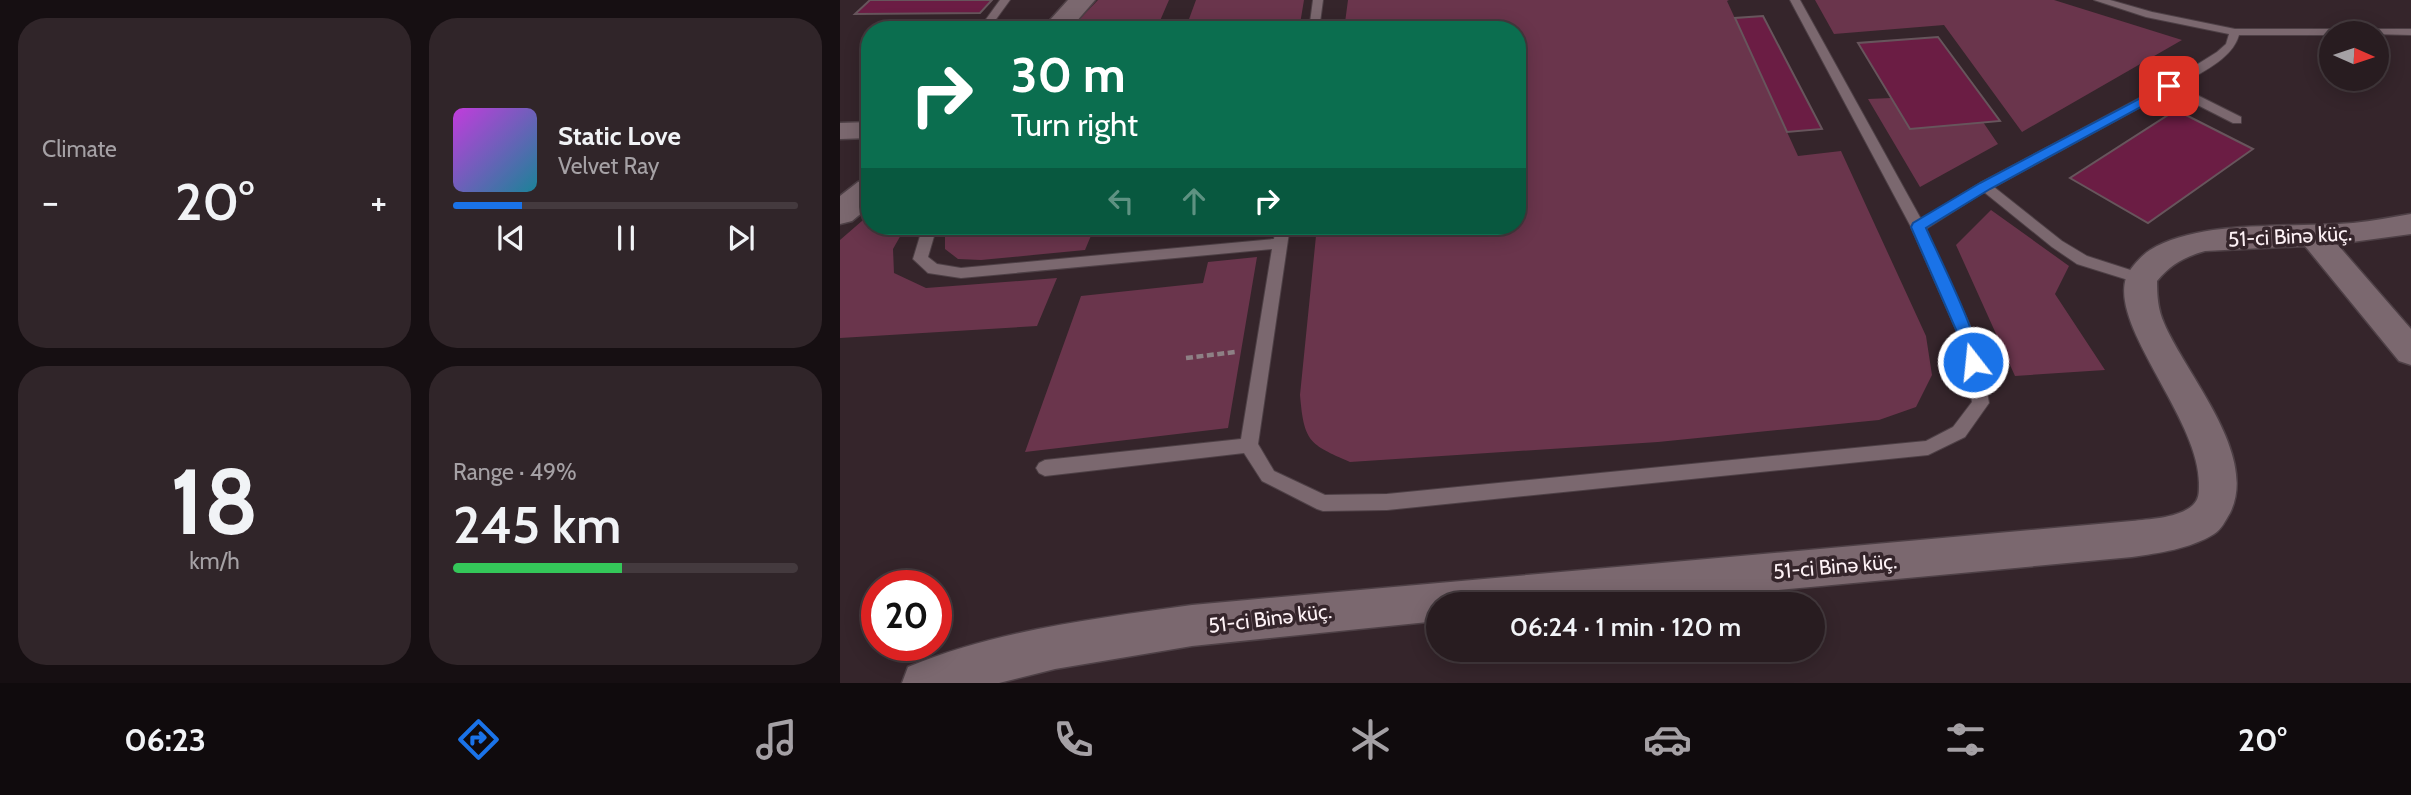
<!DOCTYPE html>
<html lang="en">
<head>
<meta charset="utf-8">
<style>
  body { margin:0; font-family:Cabin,sans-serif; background:#302529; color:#f1f3f6; height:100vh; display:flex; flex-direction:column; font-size:26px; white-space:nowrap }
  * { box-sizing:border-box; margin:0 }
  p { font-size:23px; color:#a5a1a5 }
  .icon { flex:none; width:38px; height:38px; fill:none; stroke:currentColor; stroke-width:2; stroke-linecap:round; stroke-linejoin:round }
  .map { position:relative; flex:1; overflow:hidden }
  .details { display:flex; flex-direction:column; gap:18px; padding:18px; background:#160f12; width:840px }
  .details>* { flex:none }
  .hud { position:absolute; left:21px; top:21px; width:665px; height:214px; border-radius:28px; box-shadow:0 4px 18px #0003,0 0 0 2px #443a3e; background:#0b6e4f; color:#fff; overflow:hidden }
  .needle { width:46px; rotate:93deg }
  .buttons { position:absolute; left:1479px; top:21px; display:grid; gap:14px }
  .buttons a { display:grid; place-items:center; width:70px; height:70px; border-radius:50%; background:#281c20; box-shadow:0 4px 18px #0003,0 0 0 2px #443a3e; font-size:35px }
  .speed { position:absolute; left:21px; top:570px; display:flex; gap:14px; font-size:35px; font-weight:700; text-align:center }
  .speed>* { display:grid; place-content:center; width:91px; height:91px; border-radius:50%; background:#281c20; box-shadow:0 4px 18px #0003,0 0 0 2px #443a3e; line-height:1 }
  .speed .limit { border:10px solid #d22; background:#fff; color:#111 }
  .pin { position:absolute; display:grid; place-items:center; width:60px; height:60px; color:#fff; margin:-30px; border-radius:14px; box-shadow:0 4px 10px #0006 }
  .me { position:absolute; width:77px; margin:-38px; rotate:344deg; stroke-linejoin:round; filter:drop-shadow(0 0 5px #0008) }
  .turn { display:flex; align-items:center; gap:24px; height:147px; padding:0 35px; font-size:32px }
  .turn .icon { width:91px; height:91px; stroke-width:2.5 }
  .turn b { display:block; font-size:49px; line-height:60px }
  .lanes { display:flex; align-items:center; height:66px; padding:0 35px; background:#0003; justify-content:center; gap:35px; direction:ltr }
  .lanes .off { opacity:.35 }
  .big { font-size:52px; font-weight:600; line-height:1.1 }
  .details .card { flex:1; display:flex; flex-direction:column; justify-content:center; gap:10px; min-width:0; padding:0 24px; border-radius:28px; background:#302529 }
  .details .dial { align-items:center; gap:0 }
  .dial b { font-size:91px; line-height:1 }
  .song { display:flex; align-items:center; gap:21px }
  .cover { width:84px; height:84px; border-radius:10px; background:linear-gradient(135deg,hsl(290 70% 55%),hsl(190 70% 35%)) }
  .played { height:7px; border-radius:4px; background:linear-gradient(90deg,#1a73e8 20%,#443a3e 20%) }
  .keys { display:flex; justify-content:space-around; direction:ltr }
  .heat { display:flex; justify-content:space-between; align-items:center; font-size:38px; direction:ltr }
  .charge { height:10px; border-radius:5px; background:linear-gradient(90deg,#34c759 49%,#443a3e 0) }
  .details .tiles { flex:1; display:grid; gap:18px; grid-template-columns:repeat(2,1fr) }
  .trip { position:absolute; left:586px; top:592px; width:399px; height:70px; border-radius:35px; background:#281c20; box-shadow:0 4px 18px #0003,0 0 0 2px #443a3e; font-weight:600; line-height:70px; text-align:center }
  .tab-bar { display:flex; height:112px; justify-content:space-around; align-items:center; background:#100b0d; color:#a5a1a5 }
  .tab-bar .icon { width:49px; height:49px }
  .tab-bar .active { color:#1a73e8 }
  .tab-bar b { font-size:32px; color:#f1f3f6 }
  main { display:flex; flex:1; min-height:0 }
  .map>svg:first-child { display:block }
</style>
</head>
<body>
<main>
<section class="details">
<div class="tiles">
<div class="card"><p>Climate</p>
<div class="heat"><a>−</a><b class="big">20°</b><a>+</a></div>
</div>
<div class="card">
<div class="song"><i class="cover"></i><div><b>Static Love</b><p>Velvet Ray</p></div></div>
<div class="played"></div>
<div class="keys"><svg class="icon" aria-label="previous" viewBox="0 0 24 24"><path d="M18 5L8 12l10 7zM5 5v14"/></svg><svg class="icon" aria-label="pause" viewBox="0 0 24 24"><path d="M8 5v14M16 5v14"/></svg><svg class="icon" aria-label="next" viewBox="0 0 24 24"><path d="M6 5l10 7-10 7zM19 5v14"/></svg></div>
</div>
<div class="card dial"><b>18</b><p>km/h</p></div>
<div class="card"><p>Range · 49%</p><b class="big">245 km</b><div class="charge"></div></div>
</div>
</section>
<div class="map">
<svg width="1571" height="683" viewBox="0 0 1571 683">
  <rect width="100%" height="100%" fill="#35252b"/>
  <path fill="#6a354c" d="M258,0H329L316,30H229Z
    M356,0H464L459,30H345Z
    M508,0H889L887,1L958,156L1001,151L1086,336L1092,375L1076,407L1039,420L818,442L510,462C469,444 464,442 460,395L477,226H677V30H504Z
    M975,0H1214L1342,40L1182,132L1104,25L994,34Z
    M1051,98L1143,122L1158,144L1080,187L1028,99Z
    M1151,210L1229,266L1215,294L1265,370L1175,376L1116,245Z
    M30,214V226H66L53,249L54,273L86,288L217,278L197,326L0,338V240Z
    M109,226H255L245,250L141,260L118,259L105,249V233Z
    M417,257L388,428L185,452L241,296L363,283L368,262Z"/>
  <path fill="#6b1d44" stroke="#67555c" stroke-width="2" d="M30,0H152L140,13L15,14Z
    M923,16L982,129L947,132L895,18Z
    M1098,37L1160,121L1070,129L1018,43Z
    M1336,110L1413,149L1308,223L1230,178Z"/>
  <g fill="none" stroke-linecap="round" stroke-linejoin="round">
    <defs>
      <path id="service" d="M160,0H170L154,22L168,30L148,29L144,22Z
        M473,0H483L479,30H469Z
        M950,0H960L1081,219L1140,183L1326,84L1377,52L1386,44L1389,34L1306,17L1254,0H1270L1312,12L1395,29H1571V35L1491,33V35H1399C1392,60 1359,73 1339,86L1401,117V123H1393L1330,91L1154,187L1222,241L1247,256L1306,275L1308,279L1306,283L1301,284L1237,264L1212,247L1144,192L1086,229L1137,341L1149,403L1125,437L1088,455L547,510L483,511L477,509L422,481L404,453L205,476L199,473L196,468L199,463L205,460L401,439L432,249L121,278L88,273L73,259L83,226H97L88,257L97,264L121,268L434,239L436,226H450L418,444L434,471L485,495L547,494L1086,441L1113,427L1132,402L1121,341L1071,227Z"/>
      <path id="minor" d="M30,122V138L0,139V123Z
        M1571,214V234L1497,244L1571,329V365L1559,361L1465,246L1365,251C1344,257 1330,265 1317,281C1317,296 1318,310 1324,323C1346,375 1419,455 1390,513C1385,521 1382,529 1374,534C1350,549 1319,553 1292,557L789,604H598V621L352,646L215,669L159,683H62L68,667C157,630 258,618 352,605L1292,521C1310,519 1339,518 1353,505C1359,499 1359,493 1359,485C1361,421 1270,328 1286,278C1289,269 1302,255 1310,250C1360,219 1454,228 1513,223C1533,221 1552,217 1571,214Z"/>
      <path id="tertiary" d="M228,0H255L229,30H201Z
        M30,179V206L12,221L0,224V196L18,182Z"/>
    </defs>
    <use href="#service" stroke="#4e4046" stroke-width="2"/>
    <use href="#minor" stroke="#4e4046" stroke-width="3"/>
    <use href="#tertiary" stroke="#4e4046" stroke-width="3"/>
    <path stroke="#8e8085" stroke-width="4.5" stroke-dasharray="7 3.5" stroke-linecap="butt" d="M346,358L395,352"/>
    <use href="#service" fill="#7b686f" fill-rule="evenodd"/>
    <use href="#minor" fill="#7b686f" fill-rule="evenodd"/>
    <use href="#tertiary" fill="#7b686f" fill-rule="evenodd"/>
  </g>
  <path fill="#1a73e8" stroke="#114b97" stroke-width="2" d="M1329,83L1334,84V89L1150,189L1086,228C1096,251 1146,349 1138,366H1127L1121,341L1071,227L1073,223L1140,183Z"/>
  <g text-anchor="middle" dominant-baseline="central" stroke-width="7" stroke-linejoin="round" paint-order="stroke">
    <g font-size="21" fill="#fdf1f5" stroke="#35252b">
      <text transform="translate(1450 236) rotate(-3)">51-ci Binə küç.</text>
      <text transform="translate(995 566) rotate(-5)">51-ci Binə küç.</text>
      <text transform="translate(430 618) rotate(-7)">51-ci Binə küç.</text>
    </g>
  </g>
</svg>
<div class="buttons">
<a><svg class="needle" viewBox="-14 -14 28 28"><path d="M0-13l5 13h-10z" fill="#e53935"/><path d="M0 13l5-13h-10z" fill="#a5a1a5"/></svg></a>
</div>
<div class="speed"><div class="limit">20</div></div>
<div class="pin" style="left:1329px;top:86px;background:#d93025"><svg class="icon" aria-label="arrive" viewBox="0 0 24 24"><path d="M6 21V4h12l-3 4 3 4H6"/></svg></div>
<svg class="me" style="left:1133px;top:362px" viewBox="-20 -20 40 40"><circle r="17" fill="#1a73e8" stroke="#fff" stroke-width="3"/><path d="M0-11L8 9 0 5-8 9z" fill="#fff"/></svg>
<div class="trip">06:24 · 1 min · 120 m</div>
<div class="hud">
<div class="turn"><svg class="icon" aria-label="right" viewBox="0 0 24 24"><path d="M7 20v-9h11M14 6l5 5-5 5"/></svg><div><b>30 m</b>Turn right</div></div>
<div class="lanes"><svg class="icon off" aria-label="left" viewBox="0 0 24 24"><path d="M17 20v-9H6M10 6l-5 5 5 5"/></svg><svg class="icon off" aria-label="ahead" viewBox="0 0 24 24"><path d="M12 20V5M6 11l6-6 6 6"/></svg><svg class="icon" aria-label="right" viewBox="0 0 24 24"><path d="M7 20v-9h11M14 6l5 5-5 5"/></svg></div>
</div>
</div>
</main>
<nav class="tab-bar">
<b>06:23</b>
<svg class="icon active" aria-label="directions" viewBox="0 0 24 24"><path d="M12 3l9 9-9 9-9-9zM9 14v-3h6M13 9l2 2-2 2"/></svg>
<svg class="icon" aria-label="music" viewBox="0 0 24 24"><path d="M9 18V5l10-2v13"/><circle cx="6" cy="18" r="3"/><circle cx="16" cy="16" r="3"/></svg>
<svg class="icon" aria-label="phone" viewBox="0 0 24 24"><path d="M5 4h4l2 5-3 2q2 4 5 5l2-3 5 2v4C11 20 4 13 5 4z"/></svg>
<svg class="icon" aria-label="climate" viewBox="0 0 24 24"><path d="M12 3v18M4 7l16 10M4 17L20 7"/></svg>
<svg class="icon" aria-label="car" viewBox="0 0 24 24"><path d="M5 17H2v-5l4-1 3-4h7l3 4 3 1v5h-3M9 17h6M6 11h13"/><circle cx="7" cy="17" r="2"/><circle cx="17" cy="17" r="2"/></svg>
<svg class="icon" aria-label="filters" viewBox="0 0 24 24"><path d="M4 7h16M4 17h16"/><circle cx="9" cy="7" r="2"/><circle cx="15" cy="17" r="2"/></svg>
<b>20°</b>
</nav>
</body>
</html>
